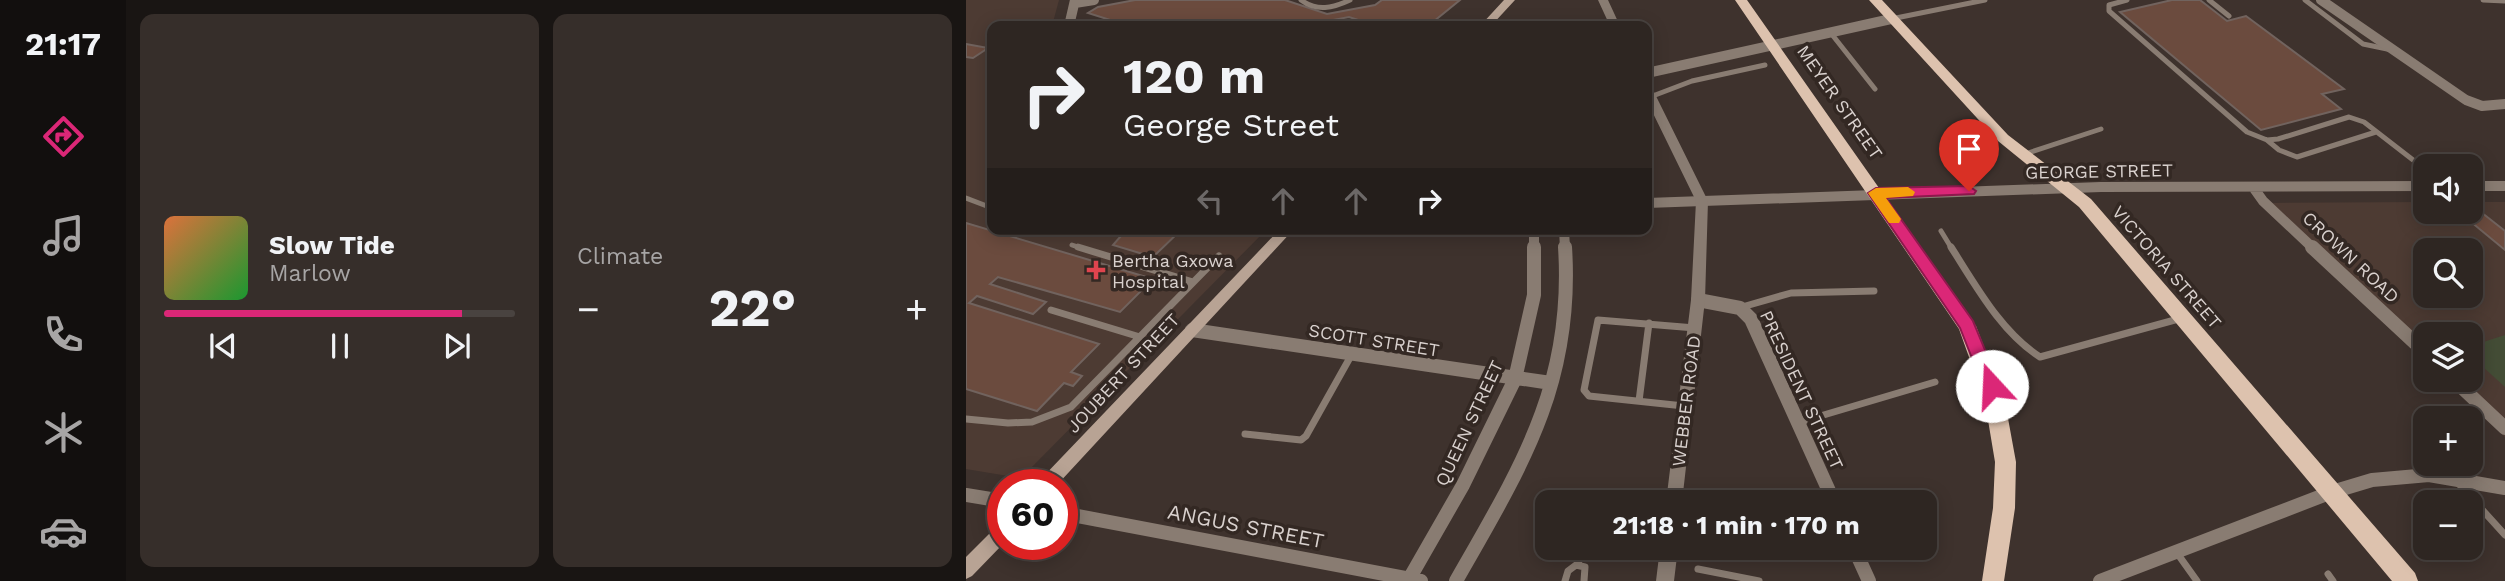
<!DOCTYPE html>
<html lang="en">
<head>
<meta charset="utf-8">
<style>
  body { margin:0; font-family:"Work Sans",sans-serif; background:#362e2a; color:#f1f3f6; height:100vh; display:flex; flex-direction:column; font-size:26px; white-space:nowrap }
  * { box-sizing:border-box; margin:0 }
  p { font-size:23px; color:#a7a5a5 }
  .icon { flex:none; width:38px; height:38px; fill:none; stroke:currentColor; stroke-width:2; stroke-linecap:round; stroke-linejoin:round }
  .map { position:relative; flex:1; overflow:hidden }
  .sheet { display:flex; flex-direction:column; gap:14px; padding:14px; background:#191513; width:840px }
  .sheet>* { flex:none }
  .top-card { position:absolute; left:21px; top:21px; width:665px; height:214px; border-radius:14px; box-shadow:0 4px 18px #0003,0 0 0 2px #494340; background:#2e2622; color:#f1f3f6; overflow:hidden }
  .tools { position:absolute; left:1447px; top:154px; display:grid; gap:14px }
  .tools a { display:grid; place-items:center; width:70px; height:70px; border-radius:14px; background:#2e2622; box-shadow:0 4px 18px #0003,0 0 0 2px #494340; font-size:35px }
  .speed { position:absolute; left:21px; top:469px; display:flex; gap:14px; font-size:35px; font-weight:700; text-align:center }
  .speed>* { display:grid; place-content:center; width:91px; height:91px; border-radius:50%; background:#2e2622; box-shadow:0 4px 18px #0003,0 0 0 2px #494340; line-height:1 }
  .speed .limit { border:10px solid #d22; background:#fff; color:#111 }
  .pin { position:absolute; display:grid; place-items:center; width:60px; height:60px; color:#fff; margin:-72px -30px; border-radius:50% 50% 50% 0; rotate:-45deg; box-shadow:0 0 7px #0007 }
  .pin .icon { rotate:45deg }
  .me { position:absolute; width:77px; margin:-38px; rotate:340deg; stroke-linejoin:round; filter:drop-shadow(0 0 5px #0008) }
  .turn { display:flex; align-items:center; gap:24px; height:147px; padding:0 21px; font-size:32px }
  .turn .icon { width:91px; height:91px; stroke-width:2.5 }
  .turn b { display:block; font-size:49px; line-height:60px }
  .lanes { display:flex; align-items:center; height:66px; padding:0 21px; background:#0003; justify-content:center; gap:35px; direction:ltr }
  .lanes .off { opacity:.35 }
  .big { font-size:52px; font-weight:700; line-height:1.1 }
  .sheet .widget { flex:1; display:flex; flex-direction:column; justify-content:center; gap:10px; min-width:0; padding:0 24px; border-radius:14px; background:#362e2a }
  .song { display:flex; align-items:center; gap:21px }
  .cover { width:84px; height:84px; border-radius:10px; background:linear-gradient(135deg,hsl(20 70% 55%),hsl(130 70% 35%)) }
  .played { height:7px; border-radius:4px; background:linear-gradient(90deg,#db2777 85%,#494340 85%) }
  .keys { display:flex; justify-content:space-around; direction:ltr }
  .heat { display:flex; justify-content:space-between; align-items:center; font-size:38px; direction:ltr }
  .sheet .tiles { flex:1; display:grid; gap:14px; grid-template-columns:repeat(2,1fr) }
  .trip { position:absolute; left:569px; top:490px; width:402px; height:70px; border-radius:14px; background:#2e2622; box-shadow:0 4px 18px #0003,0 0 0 2px #494340; font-weight:700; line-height:70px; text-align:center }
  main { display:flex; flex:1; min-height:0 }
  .tab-bar { display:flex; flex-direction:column; width:126px; justify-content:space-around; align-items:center; background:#120f0e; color:#a7a5a5 }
  .tab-bar .icon { width:49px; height:49px }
  .tab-bar .selected { color:#db2777 }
  .tab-bar b { font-size:32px; color:#f1f3f6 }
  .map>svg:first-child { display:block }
</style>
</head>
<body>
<main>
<nav class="tab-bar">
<b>21:17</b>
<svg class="icon selected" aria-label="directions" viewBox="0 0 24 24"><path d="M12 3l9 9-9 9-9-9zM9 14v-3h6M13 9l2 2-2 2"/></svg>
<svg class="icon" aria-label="music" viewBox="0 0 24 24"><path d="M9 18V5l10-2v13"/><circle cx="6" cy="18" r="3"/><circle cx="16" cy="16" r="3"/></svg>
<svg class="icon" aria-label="phone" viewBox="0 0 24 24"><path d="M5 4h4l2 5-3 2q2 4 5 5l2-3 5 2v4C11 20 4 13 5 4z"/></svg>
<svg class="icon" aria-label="climate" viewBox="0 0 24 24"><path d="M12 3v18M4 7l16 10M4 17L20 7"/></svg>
<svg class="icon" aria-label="car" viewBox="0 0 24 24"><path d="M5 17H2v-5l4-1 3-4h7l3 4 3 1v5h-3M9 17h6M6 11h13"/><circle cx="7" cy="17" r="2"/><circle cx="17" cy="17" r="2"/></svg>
</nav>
<section class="sheet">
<div class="tiles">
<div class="widget">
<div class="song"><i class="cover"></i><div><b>Slow Tide</b><p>Marlow</p></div></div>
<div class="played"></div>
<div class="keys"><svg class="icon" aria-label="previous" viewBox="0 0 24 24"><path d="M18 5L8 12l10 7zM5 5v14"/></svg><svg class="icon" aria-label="pause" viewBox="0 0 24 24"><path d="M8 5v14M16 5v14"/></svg><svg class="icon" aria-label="next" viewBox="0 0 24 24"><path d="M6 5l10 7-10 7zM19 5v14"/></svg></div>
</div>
<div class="widget"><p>Climate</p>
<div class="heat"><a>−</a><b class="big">22°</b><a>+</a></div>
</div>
</div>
</section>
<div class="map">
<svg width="1539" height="581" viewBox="0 0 1539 581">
  <rect width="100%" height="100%" fill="#3e322d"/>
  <path fill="#4d3b33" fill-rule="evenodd" d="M0,0H93L86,26H26V229H301L62,471L48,477L0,469Z
    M1459,202L1460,212H1505V202H1539V437L1481,380H1505V334H1460L1459,359L1300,203ZM1460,250H1505V296H1460Z"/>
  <path fill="#444d36" d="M1539,335V387L1505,356V346Z"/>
  <path fill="#6b4b3e" stroke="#71635e" stroke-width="2" d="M169,0H319L361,14L409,5L416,0H494L462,26H411L383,17L335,26H163L122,13L132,7Z
    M1206,0H1234L1261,21L1280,16L1378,89L1356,94L1375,109L1295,130L1154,12Z
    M0,44L22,48L7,58L0,57Z
    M1506,205L1539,231V250L1493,212H1505Z
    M0,223L187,279L154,312L32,277L24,284L80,302L67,314L11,296L3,303L133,344L105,372L116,376L107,386L98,383L71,411L0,389Z
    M161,229H216L187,257L147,245Z"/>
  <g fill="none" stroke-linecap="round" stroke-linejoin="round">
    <path stroke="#897c72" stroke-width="5" d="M335,0C351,12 367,8 384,0
      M1161,0L1143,5V11L1281,132L1301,140L1312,139L1383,117L1398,122L1460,170
      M1243,0L1263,16
      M1339,0L1397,44L1426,50
      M1517,0L1539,1
      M925,19L1019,0
      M864,32L909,89
      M684,97L726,81L799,65
      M1301,140L1313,150L1331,157L1410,132
      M1059,154L1135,129
      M0,198L26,208
      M975,231L986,249
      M106,245L118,249"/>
    <path stroke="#897c72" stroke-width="7" d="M112,247L227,282
      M985,247C1010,286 1035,332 1074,357L1216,318
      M776,307L825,293L908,291
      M85,310L174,337
      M673,401L683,323
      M718,406L623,396L618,390L632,320L729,328
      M0,419L42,423L66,422L105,407L253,256
      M834,422L969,382
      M279,434L335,440L340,436L386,354
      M1492,483L1539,535
      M1211,553L1231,581
      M610,565C620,551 625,549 642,550
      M732,569L793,581
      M1362,574L1367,581
      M599,581L602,571L610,565L619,567L618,581"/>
    <path stroke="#897c72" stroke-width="10" d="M1355,0L1500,100L1516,106L1539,104
      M109,3L128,0
      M103,26L109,0
      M681,73L925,19
      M1505,186H1539
      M1287,187L1297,201L1348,249
      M681,203L1135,187L1460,186
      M568,229V249
      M598,229L599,249"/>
    <path stroke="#897c72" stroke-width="14" d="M1346,247L1460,353
      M732,300L774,308L785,319L868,502
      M226,330L585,383
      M1488,380L1539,428
      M0,495L37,501
      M96,513L455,581
      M888,548L903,581
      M442,581L497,485L549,379L568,295V247
      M490,581C555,467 608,384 599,247
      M1134,581L1366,492L1406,480L1463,475L1539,488"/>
    <path fill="#897c72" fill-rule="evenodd" d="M632,0H642L654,26H644Z
      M681,87L687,90L742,201L739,300L716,502H700L725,300L730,201L681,101Z
      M694,548H712L708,581H690Z"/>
    <path fill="#b8a394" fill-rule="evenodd" d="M538,0H549L525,26H514Z
      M314,229H328L91,485H72L74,480Z
      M37,524V544L6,576L0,579V557L31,526Z"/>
    <path fill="#ddc2ae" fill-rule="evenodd" d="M769,0H781L1010,326L1039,402L1050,462L1049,508L1038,581H1016L1027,508L1029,462L1019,402L993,329Z
      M903,0H916L1042,135L1125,199L1449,573L1452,581H1426L1113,207L1032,141Z"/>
  </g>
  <path fill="#db2777" stroke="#8e194d" stroke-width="2" d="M1003,186L1010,191L1008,194L920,198L1007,321L1034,386L1032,391L1026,393L1019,391L1017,386L994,328L902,193L910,188Z"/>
  <path fill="#f59e0b" d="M942,187L949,192L947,196L920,198L935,219L933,223H923L902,193L910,188Z"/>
  <path fill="#e0444e" stroke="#332823" stroke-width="2.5" d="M126.5 259.5h7v7h7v7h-7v7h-7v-7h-7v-7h7z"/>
  <g text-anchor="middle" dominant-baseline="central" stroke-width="7" stroke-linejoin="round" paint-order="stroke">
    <g font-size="18" fill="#d9d1ce" stroke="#332823">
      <text transform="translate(874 102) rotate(55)">MEYER STREET</text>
      <text transform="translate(1133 171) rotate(-1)">GEORGE STREET</text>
      <text transform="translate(1385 257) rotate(43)">CROWN ROAD</text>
      <text transform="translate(1201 267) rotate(49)">VICTORIA STREET</text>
      <text transform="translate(408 340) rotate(9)">SCOTT STREET</text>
      <text transform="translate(157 373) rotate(-47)">JOUBERT STREET</text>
      <text transform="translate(836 390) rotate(65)">PRESIDENT STREET</text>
      <text transform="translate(720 401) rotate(-83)">WEBBER ROAD</text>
      <text transform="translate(503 423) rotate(-65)">QUEEN STREET</text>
    </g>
    <g font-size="18" fill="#d9d1ce" stroke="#332823" text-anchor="start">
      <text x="146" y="260">Bertha Gxowa<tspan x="146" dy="21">Hospital</tspan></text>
    </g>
    <g font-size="21" fill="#d9d1ce" stroke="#332823">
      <text transform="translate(280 526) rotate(11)">ANGUS STREET</text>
    </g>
  </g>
</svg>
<div class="tools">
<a><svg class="icon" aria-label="sound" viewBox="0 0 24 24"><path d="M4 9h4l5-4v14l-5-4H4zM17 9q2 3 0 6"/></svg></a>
<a><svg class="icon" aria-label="search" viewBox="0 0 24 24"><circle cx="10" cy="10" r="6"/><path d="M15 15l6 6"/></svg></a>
<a><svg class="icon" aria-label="layers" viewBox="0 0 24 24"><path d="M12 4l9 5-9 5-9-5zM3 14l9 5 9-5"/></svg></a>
<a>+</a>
<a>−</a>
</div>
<div class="speed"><div class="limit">60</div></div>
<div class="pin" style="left:1003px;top:191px;background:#d93025"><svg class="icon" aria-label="arrive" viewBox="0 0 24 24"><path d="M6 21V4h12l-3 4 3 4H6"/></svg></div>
<svg class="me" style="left:1026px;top:386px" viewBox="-20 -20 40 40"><circle r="19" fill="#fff"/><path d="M0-13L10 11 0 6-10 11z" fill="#db2777"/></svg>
<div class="trip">21:18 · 1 min · 170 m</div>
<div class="top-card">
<div class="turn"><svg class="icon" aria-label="right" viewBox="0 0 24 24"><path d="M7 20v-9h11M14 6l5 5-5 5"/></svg><div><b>120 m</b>George Street</div></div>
<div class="lanes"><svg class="icon off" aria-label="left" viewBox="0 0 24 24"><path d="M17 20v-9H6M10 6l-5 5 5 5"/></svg><svg class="icon off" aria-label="ahead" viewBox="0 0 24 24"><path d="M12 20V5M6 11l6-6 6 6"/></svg><svg class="icon off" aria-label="ahead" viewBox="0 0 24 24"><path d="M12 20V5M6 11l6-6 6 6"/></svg><svg class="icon" aria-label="right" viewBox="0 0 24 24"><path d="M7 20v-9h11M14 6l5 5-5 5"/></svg></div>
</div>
</div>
</main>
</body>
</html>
